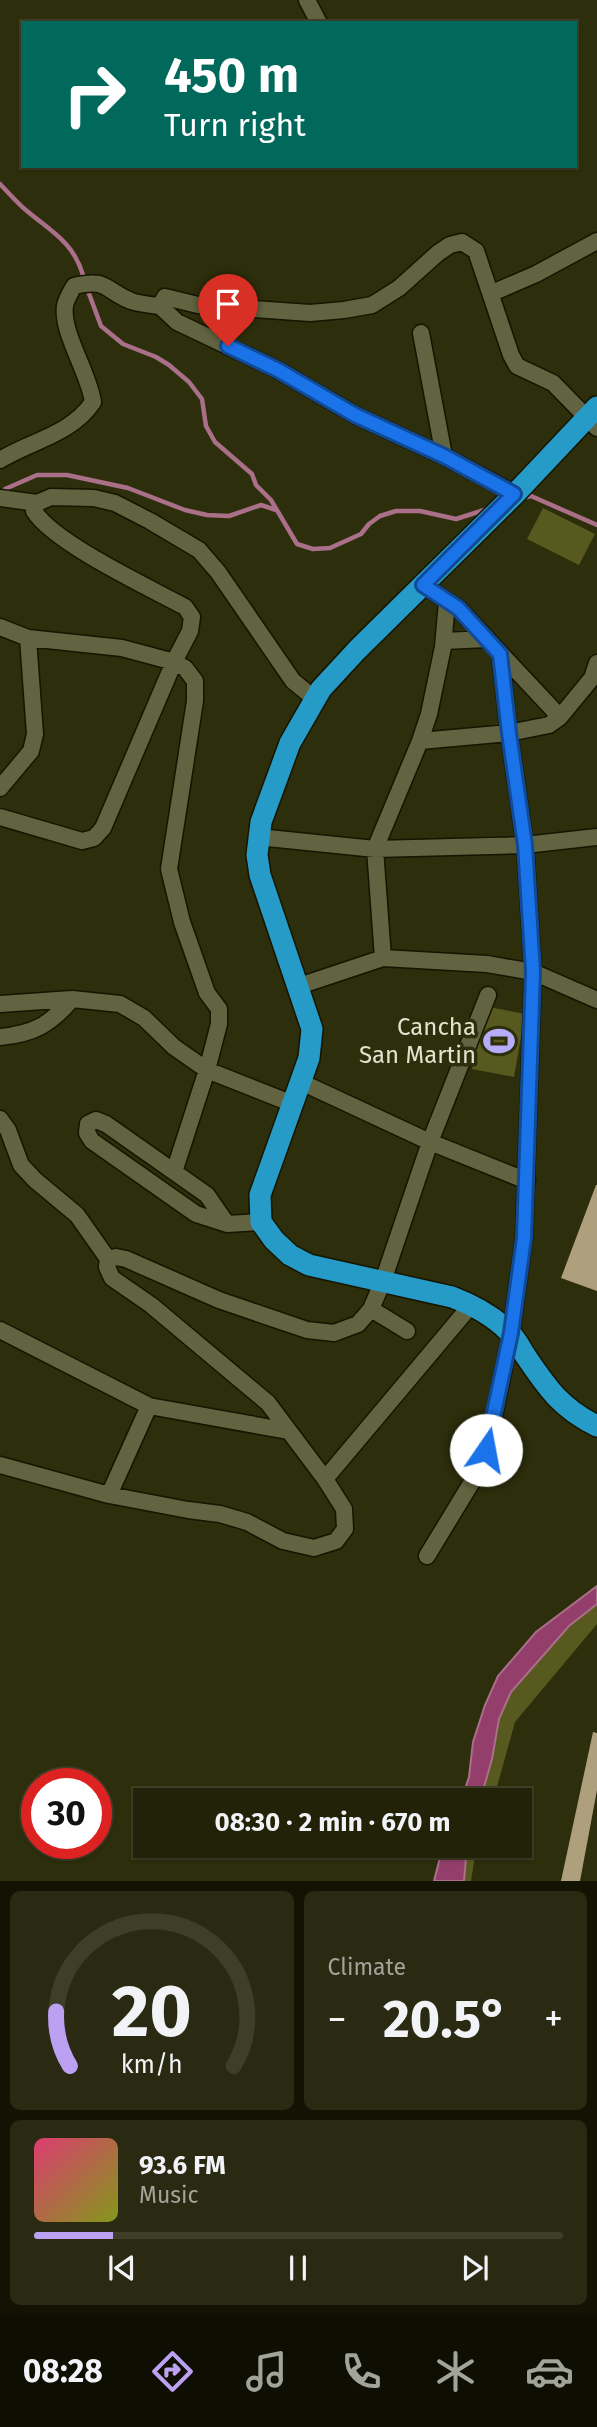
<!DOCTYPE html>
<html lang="en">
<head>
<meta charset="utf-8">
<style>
  body { margin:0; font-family:"Fira Sans",sans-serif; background:#2a2a12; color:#f1f3f6; height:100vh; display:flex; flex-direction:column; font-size:26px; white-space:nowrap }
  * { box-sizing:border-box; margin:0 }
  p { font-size:23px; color:#a2a49c }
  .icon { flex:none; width:38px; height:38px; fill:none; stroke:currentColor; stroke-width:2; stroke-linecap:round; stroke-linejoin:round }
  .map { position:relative; height:1881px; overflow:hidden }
  .details { display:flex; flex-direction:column; gap:10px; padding:10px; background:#131304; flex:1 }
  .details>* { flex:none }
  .hud { position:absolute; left:21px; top:21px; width:556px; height:147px; border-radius:0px; box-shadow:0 2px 5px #0004,0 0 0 2px #3f3f29; background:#00695c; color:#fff; overflow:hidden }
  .speed { position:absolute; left:21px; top:1768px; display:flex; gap:14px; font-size:35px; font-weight:700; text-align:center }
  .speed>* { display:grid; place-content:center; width:91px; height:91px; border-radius:50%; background:#222208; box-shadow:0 2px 5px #0004,0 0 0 2px #3f3f29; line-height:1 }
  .speed .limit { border:10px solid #d22; background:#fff; color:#111 }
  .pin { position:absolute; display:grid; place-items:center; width:60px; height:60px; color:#fff; margin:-72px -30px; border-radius:50% 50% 50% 0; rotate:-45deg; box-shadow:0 0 7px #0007 }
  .pin .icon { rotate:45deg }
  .me { position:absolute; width:77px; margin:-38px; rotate:12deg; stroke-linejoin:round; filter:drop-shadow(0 0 5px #0008) }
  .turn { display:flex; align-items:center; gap:24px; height:147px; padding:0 28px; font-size:32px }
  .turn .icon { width:91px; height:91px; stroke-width:2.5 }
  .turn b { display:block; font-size:49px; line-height:60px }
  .big { font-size:52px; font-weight:700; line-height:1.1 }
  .details .tile { flex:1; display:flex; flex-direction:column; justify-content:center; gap:10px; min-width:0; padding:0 24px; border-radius:10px; background:#2a2a12 }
  .details .dial { align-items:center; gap:0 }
  .dial svg { height:182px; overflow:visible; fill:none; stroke:#3f3f29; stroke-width:7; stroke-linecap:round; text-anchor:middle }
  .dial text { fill:#f1f3f6; stroke:none }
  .song { display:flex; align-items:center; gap:21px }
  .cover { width:84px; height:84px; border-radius:10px; background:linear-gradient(135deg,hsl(340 70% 55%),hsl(70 70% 35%)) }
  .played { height:7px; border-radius:4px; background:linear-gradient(90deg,#bca0f2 15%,#3f3f29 15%) }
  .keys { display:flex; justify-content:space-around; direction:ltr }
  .heat { display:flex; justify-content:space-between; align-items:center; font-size:38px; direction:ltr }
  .details .tiles { flex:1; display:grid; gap:10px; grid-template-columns:1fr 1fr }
  .tile:last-child { grid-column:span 2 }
  .trip { position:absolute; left:133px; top:1788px; width:399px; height:70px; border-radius:0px; background:#222208; box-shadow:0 2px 5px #0004,0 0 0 2px #3f3f29; font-weight:700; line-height:70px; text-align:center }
  .tab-bar { display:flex; height:112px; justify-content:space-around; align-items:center; background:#0e0e03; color:#a2a49c }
  .tab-bar .icon { width:49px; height:49px }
  .tab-bar .active { color:#bca0f2 }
  .tab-bar b { font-size:32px; color:#f1f3f6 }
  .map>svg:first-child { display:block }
</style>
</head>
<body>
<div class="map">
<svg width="597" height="1881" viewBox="0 0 597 1881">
  <rect width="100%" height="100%" fill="#2d2e0b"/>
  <path fill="#58591e" d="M543,508L595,534L579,565L527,539Z
    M484,1006L525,1014L514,1077L472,1069Z
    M597,1604V1624L515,1722L493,1801H480L492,1759L499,1719L511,1692L569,1626Z
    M467,1846H481L475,1856L471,1881H464Z"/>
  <path fill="#933e6b" stroke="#aa6f89" stroke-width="2" d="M597,1586V1604L569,1626L511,1692L499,1719L492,1759L480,1801H461L469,1777L473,1742L485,1705L498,1676L536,1632Z
    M443,1846H467L464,1881H434Z"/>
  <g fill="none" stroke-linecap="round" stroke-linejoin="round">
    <path stroke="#aa6f89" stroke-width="4.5" d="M0,184C9,193 17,203 27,211C52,232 73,242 83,275
      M88,291L101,326L123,344L156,357L169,365L189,382L202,399L206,426L215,442L252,474L256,485L271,500L297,544L313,549L330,548L361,534L369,524L380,516L396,511H420L456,519L484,510
      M5,489L37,475H67L128,488L185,510L207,515L229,516L261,505L276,510
      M527,497L531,496L597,525"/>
  </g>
  <path fill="#aea07d" d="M596,1185H597V1291L561,1278Z
    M593,1732L597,1733V1790L580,1881H561Z"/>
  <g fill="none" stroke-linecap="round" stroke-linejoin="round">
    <defs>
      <path id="minor" d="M307,0L319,23
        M492,293L536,274L597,241
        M421,333L444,456
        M0,460C31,441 72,434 93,402C89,373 61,332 65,306C66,299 71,292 74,286C108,278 104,290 131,301C140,304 151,305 160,306
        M515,494L444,456L355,415L278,370L177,322L160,306L165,297L198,305L310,313L344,310L372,305L399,288L438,253L450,245L462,242L476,251L511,355L517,366L553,383L597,428
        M0,498L37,503
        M423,585L458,608L560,717
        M0,627L28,638L122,648L174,662L185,668L195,681V701L169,869L182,922L207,993L219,1009V1024L207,1070L174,1172
        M444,641L487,639
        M420,741L509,733L549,725L560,717L592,678L597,663
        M0,788L31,751L35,734L28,638
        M0,817L82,841L94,838L103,828L174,662L190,631L192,617L185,607C148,587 54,543 34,511L37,503L51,497L94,498L115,503L150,521L199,550L218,572L293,681L315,699
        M258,837L375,849L525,845L597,837
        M383,958L375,849L420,741L429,714L443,647L447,601
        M299,986L383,958L487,964L533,972L597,1000
        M0,1004L72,999L120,1004L144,1018L174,1047L207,1070L293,1104
        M0,1037C33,1034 50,1025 72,999
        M301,1082L430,1142L527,1181
        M0,1119L8,1130L21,1165L35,1180L77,1215L108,1259
        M227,1224L207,1195L106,1124L96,1120L88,1124L87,1133L92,1141L196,1214L227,1224L261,1222
        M371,1309L407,1331
        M0,1330L149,1406L288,1431
        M0,1465L109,1495L188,1510L220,1514L247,1522L283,1541L314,1548L336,1541L345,1529L344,1509L325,1479L268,1403L151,1305L112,1278L107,1267L108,1259L116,1257L126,1259L219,1300L307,1330L334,1333L358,1324L371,1309L383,1281L430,1142L488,995
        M325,1479L472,1304
        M109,1495L149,1406
        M427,1556L481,1467L487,1450L511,1333L524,1238L533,972L525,845L509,733L500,654"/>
      <path id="highway" d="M597,407L515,494L357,650L321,689L290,743L261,822L257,855L260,875L312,1029L309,1058L260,1195L261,1222L274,1240L290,1255L309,1265L452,1297C473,1305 492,1315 508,1331C516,1338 521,1349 527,1358C548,1389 562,1409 597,1426"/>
    </defs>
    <use href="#minor" stroke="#151500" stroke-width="19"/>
    <use href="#highway" stroke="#151500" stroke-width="24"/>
    <use href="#minor" stroke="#626340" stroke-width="16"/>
    <use href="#highway" stroke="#269bc8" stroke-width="21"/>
  </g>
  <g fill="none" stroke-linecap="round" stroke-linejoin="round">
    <defs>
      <path id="route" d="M228,346L278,370L355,415L444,456L514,494L423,585L458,608L500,654L509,733L525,845L533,972L524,1238L511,1333L486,1450"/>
    </defs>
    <use href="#route" stroke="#114b97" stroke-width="18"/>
    <use href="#route" stroke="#1a73e8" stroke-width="12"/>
  </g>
  <defs>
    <symbol id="stadium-bare" viewBox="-9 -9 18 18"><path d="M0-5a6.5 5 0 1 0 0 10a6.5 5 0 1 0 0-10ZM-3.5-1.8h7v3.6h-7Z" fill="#b6acf8" stroke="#2d2e0b" stroke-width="2.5" paint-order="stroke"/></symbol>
  </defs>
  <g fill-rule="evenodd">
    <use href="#stadium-bare" x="477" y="1019" width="44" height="44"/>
  </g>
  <g text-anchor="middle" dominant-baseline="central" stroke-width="7" stroke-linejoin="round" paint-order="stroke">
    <g font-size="24" fill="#e1e2cf" stroke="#2d2e0b" text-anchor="end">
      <text x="476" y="1027">Cancha<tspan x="476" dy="28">San Martin</tspan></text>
    </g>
  </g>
</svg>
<div class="speed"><div class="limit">30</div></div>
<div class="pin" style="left:228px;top:346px;background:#d93025"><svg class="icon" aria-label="arrive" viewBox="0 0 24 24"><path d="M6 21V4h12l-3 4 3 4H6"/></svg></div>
<svg class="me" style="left:486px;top:1450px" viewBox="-20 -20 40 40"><circle r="19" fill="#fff"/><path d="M0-13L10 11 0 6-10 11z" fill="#1a73e8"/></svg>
<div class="trip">08:30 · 2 min · 670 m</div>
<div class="hud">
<div class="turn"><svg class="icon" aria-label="right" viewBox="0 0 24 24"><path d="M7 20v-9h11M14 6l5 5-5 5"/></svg><div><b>450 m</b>Turn right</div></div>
</div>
</div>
<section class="details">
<div class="tiles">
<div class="tile dial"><svg viewBox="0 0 100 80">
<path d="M14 69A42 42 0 1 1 86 69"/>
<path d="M14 69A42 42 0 0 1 8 45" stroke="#bca0f2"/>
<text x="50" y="56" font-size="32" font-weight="700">20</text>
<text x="50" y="72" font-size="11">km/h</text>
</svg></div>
<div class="tile"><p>Climate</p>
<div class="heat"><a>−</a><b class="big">20.5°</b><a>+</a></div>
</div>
<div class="tile">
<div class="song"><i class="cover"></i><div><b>93.6 FM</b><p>Music</p></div></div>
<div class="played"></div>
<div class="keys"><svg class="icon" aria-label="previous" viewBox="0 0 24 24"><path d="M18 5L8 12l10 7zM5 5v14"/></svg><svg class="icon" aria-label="pause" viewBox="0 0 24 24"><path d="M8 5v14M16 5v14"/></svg><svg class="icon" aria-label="next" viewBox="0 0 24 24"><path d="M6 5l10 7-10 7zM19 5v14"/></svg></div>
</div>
</div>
</section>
<nav class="tab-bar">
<b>08:28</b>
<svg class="icon active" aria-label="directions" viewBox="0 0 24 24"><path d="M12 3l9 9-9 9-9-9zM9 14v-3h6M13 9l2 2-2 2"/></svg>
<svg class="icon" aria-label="music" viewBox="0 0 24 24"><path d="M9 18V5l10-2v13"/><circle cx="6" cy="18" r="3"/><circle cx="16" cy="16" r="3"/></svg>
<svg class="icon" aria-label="phone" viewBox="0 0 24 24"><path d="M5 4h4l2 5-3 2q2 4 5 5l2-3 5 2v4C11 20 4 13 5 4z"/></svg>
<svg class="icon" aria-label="climate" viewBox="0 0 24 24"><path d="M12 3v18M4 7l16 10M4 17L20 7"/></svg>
<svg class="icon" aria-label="car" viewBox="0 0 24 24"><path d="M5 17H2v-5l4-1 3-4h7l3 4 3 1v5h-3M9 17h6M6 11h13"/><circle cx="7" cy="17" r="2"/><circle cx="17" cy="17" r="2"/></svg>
</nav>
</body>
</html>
